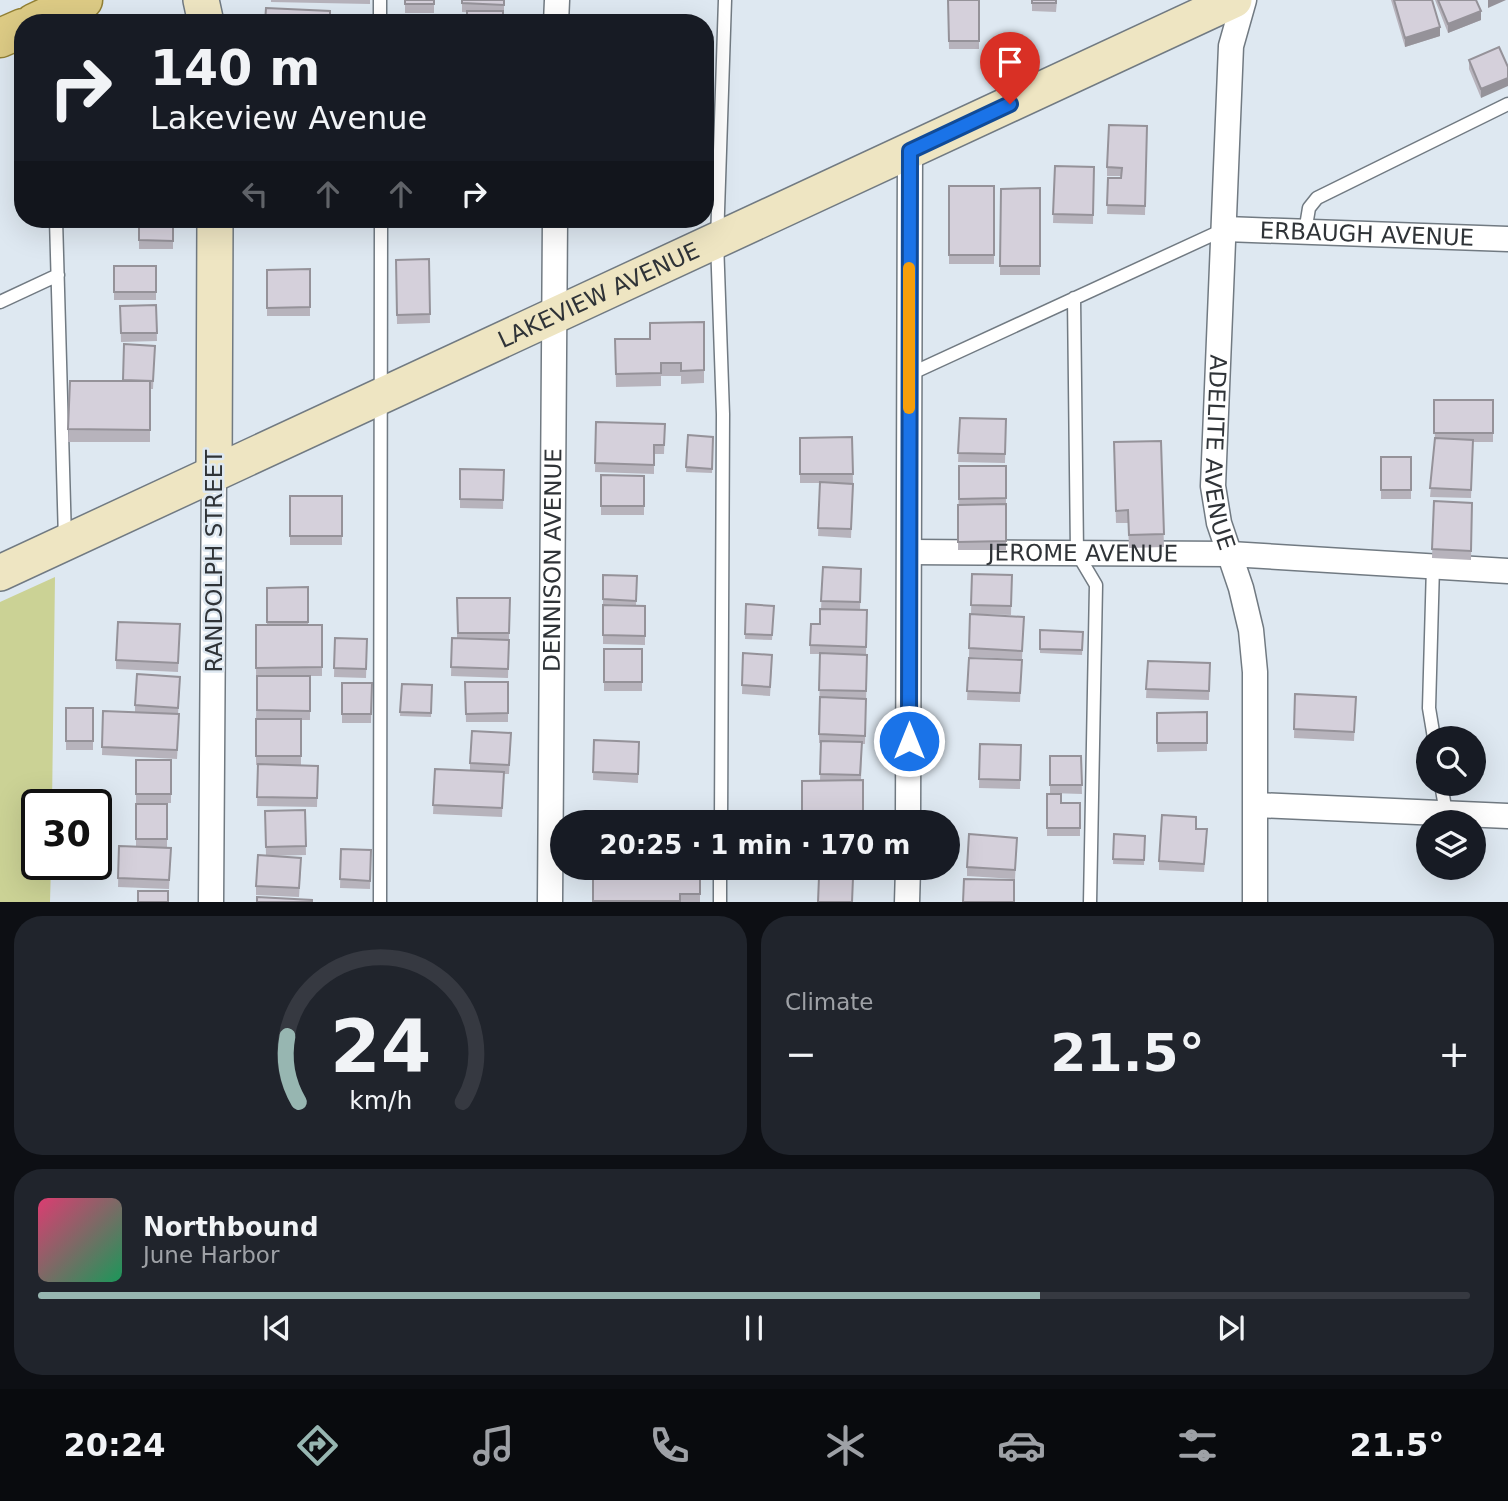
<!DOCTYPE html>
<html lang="en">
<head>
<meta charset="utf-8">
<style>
  body { margin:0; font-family:"DejaVu Sans",sans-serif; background:#20242c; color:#f1f3f6; height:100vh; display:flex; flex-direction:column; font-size:26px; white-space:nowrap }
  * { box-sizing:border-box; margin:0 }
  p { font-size:23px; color:#9ea1a6 }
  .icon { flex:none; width:38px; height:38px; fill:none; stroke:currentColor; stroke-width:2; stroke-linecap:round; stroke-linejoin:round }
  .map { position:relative; height:902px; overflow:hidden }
  .drawer { display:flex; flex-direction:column; gap:14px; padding:14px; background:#0d0f14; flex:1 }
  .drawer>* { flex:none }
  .top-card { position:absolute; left:14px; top:14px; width:700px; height:214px; border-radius:28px; box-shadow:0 7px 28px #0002; background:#171b24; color:#f1f3f6; overflow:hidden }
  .buttons { position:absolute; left:1416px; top:726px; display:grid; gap:14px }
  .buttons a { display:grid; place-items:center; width:70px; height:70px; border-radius:50%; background:#171b24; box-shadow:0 7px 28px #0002; font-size:35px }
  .speed { position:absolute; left:21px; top:789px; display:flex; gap:14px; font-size:35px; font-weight:700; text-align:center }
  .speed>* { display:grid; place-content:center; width:91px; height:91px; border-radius:50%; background:#171b24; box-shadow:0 7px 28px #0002; line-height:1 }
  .speed .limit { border:4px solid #111; border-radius:10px; background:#fff; color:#111 }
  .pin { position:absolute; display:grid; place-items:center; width:60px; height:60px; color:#fff; margin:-72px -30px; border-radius:50% 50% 50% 0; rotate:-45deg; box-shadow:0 0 7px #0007 }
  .pin .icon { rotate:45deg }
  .me { position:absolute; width:77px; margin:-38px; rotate:0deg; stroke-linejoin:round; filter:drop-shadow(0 0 5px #0008) }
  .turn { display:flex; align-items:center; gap:24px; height:147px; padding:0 21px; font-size:32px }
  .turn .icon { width:91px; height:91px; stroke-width:2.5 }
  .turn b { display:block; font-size:49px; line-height:60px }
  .lanes { display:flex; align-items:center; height:66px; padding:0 21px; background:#0003; justify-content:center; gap:35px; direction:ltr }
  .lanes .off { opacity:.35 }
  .big { font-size:52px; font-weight:700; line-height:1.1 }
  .drawer .card { flex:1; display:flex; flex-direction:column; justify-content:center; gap:10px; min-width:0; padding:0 24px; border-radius:28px; background:#20242c }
  .drawer .dial { align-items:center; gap:0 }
  .dial svg { height:182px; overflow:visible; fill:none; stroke:#363941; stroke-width:7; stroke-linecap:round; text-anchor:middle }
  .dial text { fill:#f1f3f6; stroke:none }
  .song { display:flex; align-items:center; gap:21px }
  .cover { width:84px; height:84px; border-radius:10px; background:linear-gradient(135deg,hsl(340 70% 55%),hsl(150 70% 35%)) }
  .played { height:7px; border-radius:4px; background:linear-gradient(90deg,#97b6b1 70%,#363941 70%) }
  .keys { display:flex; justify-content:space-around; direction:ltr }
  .heat { display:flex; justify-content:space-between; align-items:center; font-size:38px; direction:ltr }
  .drawer .tiles { flex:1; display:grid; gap:14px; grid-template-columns:1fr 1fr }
  .card:last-child { grid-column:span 2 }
  .trip { position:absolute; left:550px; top:810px; width:410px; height:70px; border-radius:35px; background:#171b24; box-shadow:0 7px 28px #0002; font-weight:700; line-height:70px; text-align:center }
  .tab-bar { display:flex; height:112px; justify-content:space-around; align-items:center; background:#090b0e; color:#9ea1a6 }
  .tab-bar .icon { width:49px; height:49px }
  .tab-bar .selected { color:#97b6b1 }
  .tab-bar b { font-size:32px; color:#f1f3f6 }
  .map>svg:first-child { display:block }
</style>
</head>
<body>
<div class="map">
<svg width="1508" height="903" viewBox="0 0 1508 903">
  <rect width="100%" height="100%" fill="#dee8f1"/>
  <path fill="#cbd295" d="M55,577L52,805H37V864L51,865L50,902H0V602Z"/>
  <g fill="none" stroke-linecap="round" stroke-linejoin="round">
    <defs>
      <path id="lane" d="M380,0V23
        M56,219L65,540
        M1305,232L1309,208L1317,198L1508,104
        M1074,298L1077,553L1096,585L1090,903
        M0,302L58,275
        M908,375L1225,229
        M1433,566L1429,708L1434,738
        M1441,784L1446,813
        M721,822L723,414L717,241L725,0
        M380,903L381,219
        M720,903V868"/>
      <g id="street">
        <path id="s1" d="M1244,0L1231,46L1213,486L1219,523L1241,588L1251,630L1255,672V903"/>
        <path d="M556,23L557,0"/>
        <path id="s2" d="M1225,229L1508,239"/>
        <path id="s3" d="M910,552L1230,554L1508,571"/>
        <path d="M1256,805L1508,816"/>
        <path d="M908,822L910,151"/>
        <path d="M211,903L214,474"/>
        <path id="s4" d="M550,903L555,219"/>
        <path d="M907,903L908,868"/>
      </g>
      <g id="secondary">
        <path d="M201,0L206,23"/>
        <path d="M214,474L215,219"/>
        <path id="s5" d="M0,573L1234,0"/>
      </g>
      <path id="primary" d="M34,23L83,0
        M0,38L23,28"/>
    </defs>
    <use href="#lane" stroke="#717a82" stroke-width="15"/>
    <use href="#street" stroke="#717a82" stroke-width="27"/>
    <use href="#secondary" stroke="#717a82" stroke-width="38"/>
    <use href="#primary" stroke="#928035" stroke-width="41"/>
    <use href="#lane" stroke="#fff" stroke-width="12"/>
    <use href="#street" stroke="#fff" stroke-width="24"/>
    <use href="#secondary" stroke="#eee5c2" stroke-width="35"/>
    <use href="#primary" stroke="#ddcb85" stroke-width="38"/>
  </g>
  <path fill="#b7b3bc" d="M271,0H370V4L271,2Z
    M405,0H434V13H405Z
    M462,0H504V14L462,12Z
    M948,0H979V49H949Z
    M1032,0H1057L1056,12L1032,11Z
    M1391,0H1432L1440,36L1405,47Z
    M1435,0H1476L1481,20L1448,33Z
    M1499,47L1481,98L1469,69V60Z
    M1147,126L1145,215L1107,214L1108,178H1121L1122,176H1107V167Z
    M1055,166L1094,167L1093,224L1053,223Z
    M949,186H994V264H949Z
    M1040,188V275H1000L1001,189Z
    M139,219H173V249H139Z
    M429,259L430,323L397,324L396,260Z
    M114,266H156V300H114Z
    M310,269V316H267V270Z
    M156,305L157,341L121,342L120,306Z
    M704,322V383L681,384V376H661V386L616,387L615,339H650Z
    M124,344L155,346L153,389H150V442H68L70,381H123Z
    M1434,400H1493V442H1473L1471,498L1430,497L1435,442Z
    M960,418L1006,419L1005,463L958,462Z
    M596,422L665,424L664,454H654V474L595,472Z
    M688,435L713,437L712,473L686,472Z
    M852,437L853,483H829L853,493L851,538L818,536L820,483H800V438Z
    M1161,441L1164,547L1129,548L1128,523H1116L1114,442Z
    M1381,457H1411V499H1381Z
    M959,466H1006V550H958Z
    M460,469L504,470L503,509L460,508Z
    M601,475L644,476V515H601Z
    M290,496H342V545H290Z
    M1434,501L1472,503L1471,560L1432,558Z
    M823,567L861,569L860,610H867L866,655L867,664L865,744H862L861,780H863V822H802V781H820L821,743H819V734L820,654H810V645L820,624L821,609Z
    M972,574L1012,575L1011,615L971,614Z
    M603,575L637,576L636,605L603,604Z
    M308,587V625H322V676H295H310V720H301V765H273L318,766L317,807L257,806L258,765H256V719L257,677H256V625H267V588Z
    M457,598H510L508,678L451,676L452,638H457Z
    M746,604L774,606L772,640L745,639Z
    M603,605L645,606V645L603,644Z
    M970,614L1024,617L1022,659L969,657Z
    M180,624L178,672L116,669V660Z
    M1040,630L1083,632L1082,655L1040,653Z
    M335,638L367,639L366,678L334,677Z
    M604,649H642V691H604Z
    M743,653L772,664L770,696L742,694Z
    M969,658L1022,660L1020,702L967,700Z
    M1148,661L1210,663L1209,700L1146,698Z
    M465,682H508V722H466Z
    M342,683H372L371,723H342Z
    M402,684L432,685L431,717L400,716Z
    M180,685L178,714L179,723L177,759L102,755L103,711L135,712V705Z
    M1295,694L1356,697L1354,741L1294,738Z
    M66,708H93V750H66Z
    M1207,712V751L1157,752V713Z
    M511,733L509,774H504L502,817L433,814L435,769L470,771V763Z
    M594,740L639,742L638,783L593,780Z
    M980,744L1021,745L1020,789L979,788Z
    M1050,756H1081L1082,794L1050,793Z
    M136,760H171V803H136Z
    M1047,794L1061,803H1080V836H1047Z
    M136,804H167V848H171L169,889L118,887L119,846L136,847Z
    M305,810L306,855L266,856L265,811Z
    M1114,834L1145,836L1144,865L1113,864Z
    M1017,838L1015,879L967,876V867Z
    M1207,838L1204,872L1159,870V861Z
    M341,849L371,850L370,889L340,888Z
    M301,866L299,897L256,895V886Z
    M593,868H700V902H593Z
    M794,868H859V871Z"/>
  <path fill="#959299" d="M1488,0H1506L1488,8Z
    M1481,11V20L1448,33V24Z
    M1440,27V36L1405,47V38Z
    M1508,78V86L1481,98V89Z"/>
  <path fill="#d5d0db" stroke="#959299" stroke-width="2" d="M405,0H434V4H405Z
    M462,0H504V5L462,3Z
    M948,0H979V41H949Z
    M1032,0H1056V3H1032Z
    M1394,0H1432L1440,27L1405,38Z
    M1438,0H1476L1481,11L1448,24Z
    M266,8L330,11V23H265Z
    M467,11H503V23H467Z
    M1499,47L1508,67V78L1481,89L1469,60Z
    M1109,125L1147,126L1145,206L1107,205L1108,178H1121L1122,168L1107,167Z
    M1055,166L1094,167L1093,215L1053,214Z
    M949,186H994V255H949Z
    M1040,188V266H1000L1001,189Z
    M139,219H173V241L139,240Z
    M429,259L430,314L397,315L396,260Z
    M114,266H156V292H114Z
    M310,269V307L267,308V270Z
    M156,305L157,333H121L120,306Z
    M704,322V370L681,371V363H661V373L616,374L615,339H650V323Z
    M124,344L155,346L153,381L123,380Z
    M70,381H150V430L68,429Z
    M1434,400H1493V433H1434Z
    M960,418L1006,419L1005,454L958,453Z
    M596,422L665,424L664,445H654V465L595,463Z
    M688,435L713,437L712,469L686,467Z
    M852,437L853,474H800V438Z
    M1435,438L1473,440L1471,490L1430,488Z
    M1161,441L1164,534L1129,535L1128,510L1116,511L1114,442Z
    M1381,457H1411V490H1381Z
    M959,466H1006V498L959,499Z
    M460,469L504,470L503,500L460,499Z
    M601,475L644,476V506H601Z
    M820,482L853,484L851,529L818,528Z
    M290,496H342V536H290Z
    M1434,501L1472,503L1471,551L1432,549Z
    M1006,504V541L958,542V505Z
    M823,567L861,569L860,602L821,601Z
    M972,574L1012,575L1011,606L971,605Z
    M603,575L637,576L636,601L603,599Z
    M308,587V622H267V588Z
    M457,598H510L509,633H458Z
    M746,604L774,606L772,635L745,634Z
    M603,605L645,606V636L603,635Z
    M820,609L867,610L866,647L810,645L811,624H820Z
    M970,614L1024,617L1022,651L969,648Z
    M118,622L180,624L178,663L116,660Z
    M256,625H322V667L256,668Z
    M1040,630L1083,632L1082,650L1040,649Z
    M335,638L367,639L366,669L334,668Z
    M452,638L509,640L508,669L451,667Z
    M604,649H642V682H604Z
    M743,653L772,655L770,687L742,685Z
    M820,653L867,655L866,691L819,690Z
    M969,658L1022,660L1020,693L967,691Z
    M1148,661L1210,663L1209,691L1146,689Z
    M137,674L180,677L178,708L135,705Z
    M257,676H310V711L257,710Z
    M465,682H508V713L466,714Z
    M342,683H372L371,714H342Z
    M402,684L432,685L431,713L400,712Z
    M1295,694L1356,697L1354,732L1294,729Z
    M820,697L866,699L865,736L819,734Z
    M66,708H93V741H66Z
    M103,711L179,714L177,750L102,747Z
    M1207,712V743H1157V713Z
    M256,719H301V756H256Z
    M472,731L511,733L509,765L470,763Z
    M594,740L639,742L638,774L593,772Z
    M821,741L862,742L860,775L820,774Z
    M980,744L1021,745L1020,780L979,779Z
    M1050,756H1081L1082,785H1050Z
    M136,760H171V794H136Z
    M258,764L318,766L317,798L257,797Z
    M435,769L504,772L502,808L433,805Z
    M863,780V818L802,819V781Z
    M1047,794H1061V803H1080V828H1047Z
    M136,804H167V839H136Z
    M305,810L306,846L266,847L265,811Z
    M1162,815L1196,817V829H1207L1204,864L1159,861Z
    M969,834L1017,838L1015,870L967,867Z
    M1114,834L1145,836L1144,860L1113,859Z
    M119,846L171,848L169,880L118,878Z
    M341,849L371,850L370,881L340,879Z
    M258,855L301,858L299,888L256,886Z
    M593,868H700V894H680V901H593Z
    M819,877L853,878L852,902H818Z
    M964,879L1014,880V902H963Z
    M138,891H168V902H138Z
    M257,897L312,900V902H257Z"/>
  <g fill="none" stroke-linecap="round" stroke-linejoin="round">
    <defs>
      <path id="route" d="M909,741L910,151L1010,104"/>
    </defs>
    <use href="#route" stroke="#114b97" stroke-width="18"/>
    <use href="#route" stroke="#1a73e8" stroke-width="12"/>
    <path stroke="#f59e0b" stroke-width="12" d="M909,408V268"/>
  </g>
  <g text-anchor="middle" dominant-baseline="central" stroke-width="5" stroke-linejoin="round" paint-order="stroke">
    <g font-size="23" fill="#2f3337" stroke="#dee8f1">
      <text stroke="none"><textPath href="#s2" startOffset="142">ERBAUGH AVENUE</textPath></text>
      <text stroke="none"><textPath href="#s5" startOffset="660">LAKEVIEW AVENUE</textPath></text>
      <text stroke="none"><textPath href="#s1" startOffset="455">ADELITE AVENUE</textPath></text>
      <text stroke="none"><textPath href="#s3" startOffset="173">JEROME AVENUE</textPath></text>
      <text transform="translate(214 561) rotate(-90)">RANDOLPH STREET</text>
      <text stroke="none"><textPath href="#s4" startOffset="343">DENNISON AVENUE</textPath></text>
    </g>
  </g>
</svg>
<div class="buttons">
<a><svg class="icon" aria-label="search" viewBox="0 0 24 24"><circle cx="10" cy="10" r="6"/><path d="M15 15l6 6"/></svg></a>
<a><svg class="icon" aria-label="layers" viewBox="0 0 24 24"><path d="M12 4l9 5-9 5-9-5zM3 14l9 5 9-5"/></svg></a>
</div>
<div class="speed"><div class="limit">30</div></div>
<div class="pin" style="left:1010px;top:104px;background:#d93025"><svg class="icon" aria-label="arrive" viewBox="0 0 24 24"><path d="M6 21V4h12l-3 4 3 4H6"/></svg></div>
<svg class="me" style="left:909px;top:741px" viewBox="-20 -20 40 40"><circle r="17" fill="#1a73e8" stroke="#fff" stroke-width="3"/><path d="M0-11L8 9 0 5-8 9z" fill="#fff"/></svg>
<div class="trip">20:25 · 1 min · 170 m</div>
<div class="top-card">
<div class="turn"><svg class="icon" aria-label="right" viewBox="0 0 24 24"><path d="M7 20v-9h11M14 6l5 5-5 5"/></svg><div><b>140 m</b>Lakeview Avenue</div></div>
<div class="lanes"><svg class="icon off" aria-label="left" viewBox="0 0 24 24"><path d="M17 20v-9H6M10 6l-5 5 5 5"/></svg><svg class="icon off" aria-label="ahead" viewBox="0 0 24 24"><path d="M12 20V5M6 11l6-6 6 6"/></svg><svg class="icon off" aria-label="ahead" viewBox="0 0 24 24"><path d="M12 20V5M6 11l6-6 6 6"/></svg><svg class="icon" aria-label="right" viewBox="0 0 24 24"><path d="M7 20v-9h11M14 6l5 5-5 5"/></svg></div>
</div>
</div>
<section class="drawer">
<div class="tiles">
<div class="card dial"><svg viewBox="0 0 100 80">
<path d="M14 69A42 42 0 1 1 86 69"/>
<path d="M14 69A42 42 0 0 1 9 40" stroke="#97b6b1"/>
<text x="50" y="56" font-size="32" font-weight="700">24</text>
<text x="50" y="72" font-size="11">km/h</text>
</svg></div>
<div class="card"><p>Climate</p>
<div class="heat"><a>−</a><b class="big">21.5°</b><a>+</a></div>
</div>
<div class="card">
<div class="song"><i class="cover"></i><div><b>Northbound</b><p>June Harbor</p></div></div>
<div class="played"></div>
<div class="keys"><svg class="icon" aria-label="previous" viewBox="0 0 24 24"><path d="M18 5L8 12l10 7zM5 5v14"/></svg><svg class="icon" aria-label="pause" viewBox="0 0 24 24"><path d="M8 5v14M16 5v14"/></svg><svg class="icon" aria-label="next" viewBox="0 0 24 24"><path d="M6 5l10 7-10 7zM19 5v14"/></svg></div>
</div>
</div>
</section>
<nav class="tab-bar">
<b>20:24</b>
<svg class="icon selected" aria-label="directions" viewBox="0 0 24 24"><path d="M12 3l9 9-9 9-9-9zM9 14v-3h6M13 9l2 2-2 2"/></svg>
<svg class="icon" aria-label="music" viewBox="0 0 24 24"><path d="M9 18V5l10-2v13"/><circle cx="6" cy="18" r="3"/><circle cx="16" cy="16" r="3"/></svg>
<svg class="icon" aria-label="phone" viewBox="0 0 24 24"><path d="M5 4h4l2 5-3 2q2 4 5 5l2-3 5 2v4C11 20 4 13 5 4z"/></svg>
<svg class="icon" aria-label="climate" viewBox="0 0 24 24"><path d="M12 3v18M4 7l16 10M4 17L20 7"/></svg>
<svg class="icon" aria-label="car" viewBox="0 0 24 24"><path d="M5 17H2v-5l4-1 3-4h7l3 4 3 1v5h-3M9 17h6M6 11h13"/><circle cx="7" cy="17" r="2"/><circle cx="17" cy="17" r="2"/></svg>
<svg class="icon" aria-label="filters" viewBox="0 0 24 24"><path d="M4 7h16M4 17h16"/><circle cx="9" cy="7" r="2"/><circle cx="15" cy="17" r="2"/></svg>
<b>21.5°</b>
</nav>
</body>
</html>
